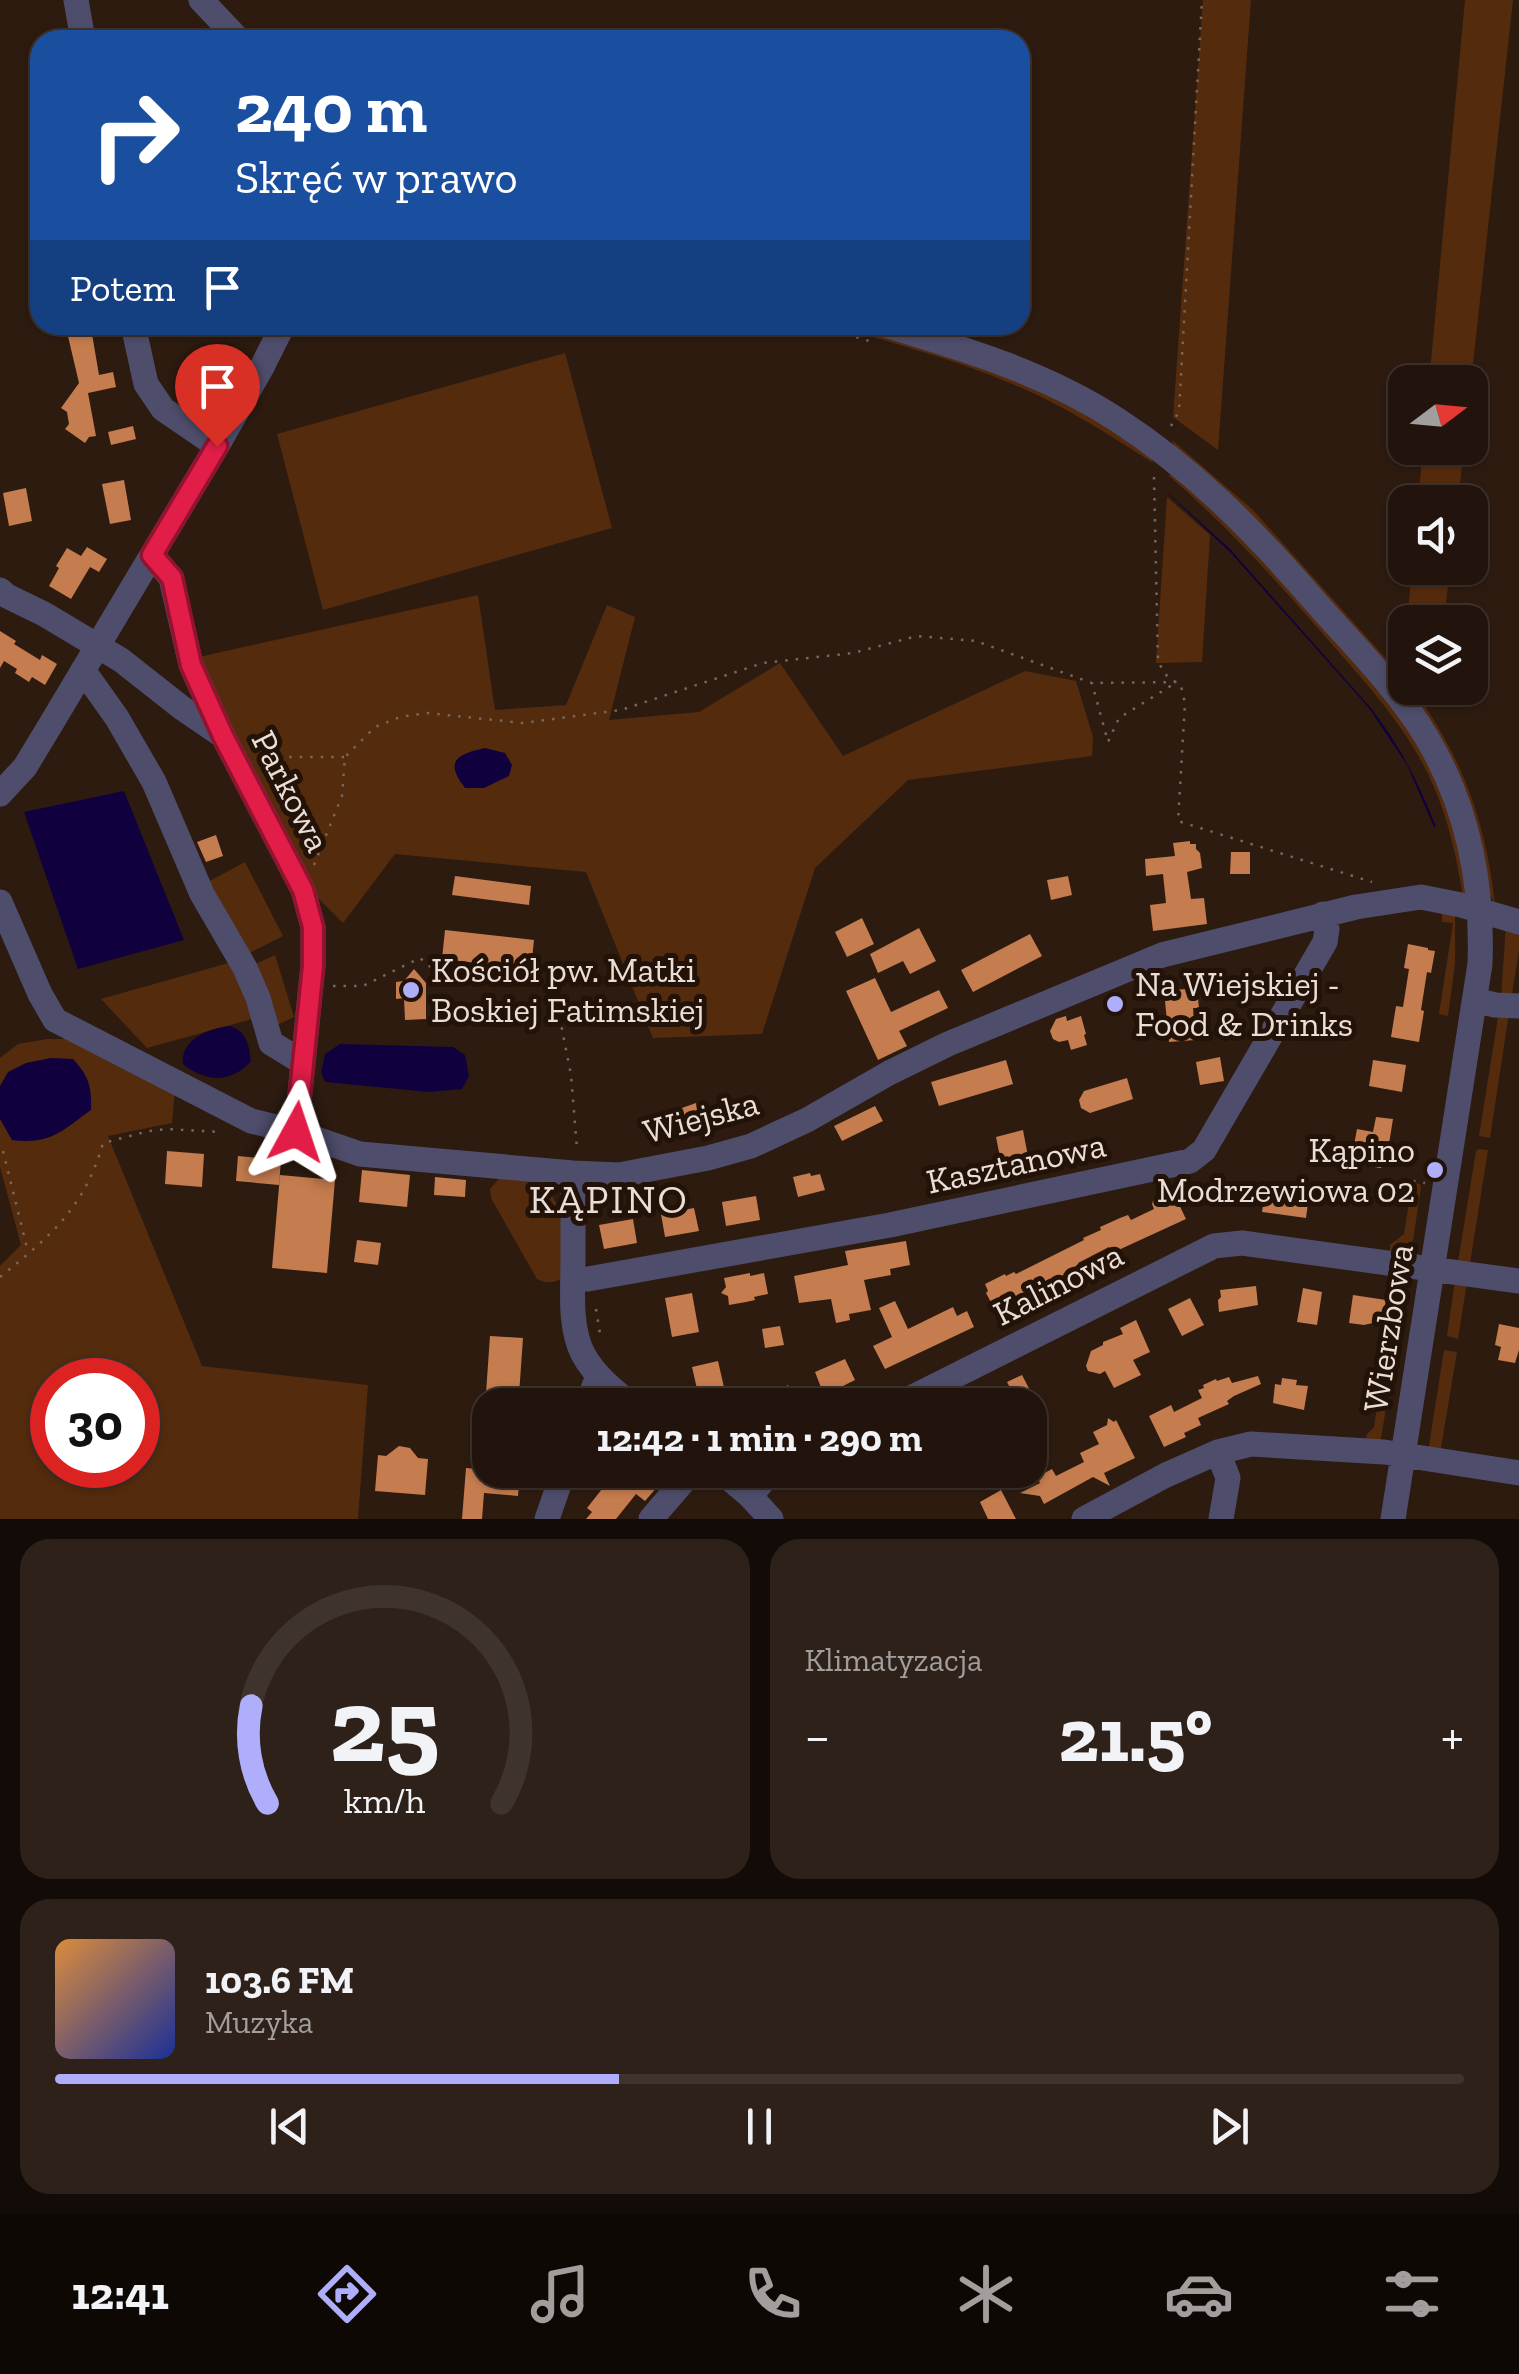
<!DOCTYPE html>
<html lang="pl">
<head>
<meta charset="utf-8">
<style>
  body { margin:0; font-family:"Zilla Slab",serif; background:#2e211a; color:#f1f3f6; height:100vh; display:flex; flex-direction:column; font-size:38px; white-space:nowrap }
  * { box-sizing:border-box; margin:0 }
  p { font-size:32px; color:#a29e9d }
  .icon { flex:none; width:55px; height:55px; fill:none; stroke:currentColor; stroke-width:2; stroke-linecap:round; stroke-linejoin:round }
  .map { position:relative; height:1519px; overflow:hidden }
  .side { display:flex; flex-direction:column; gap:20px; padding:20px; background:#130b07; flex:1 }
  .side>* { flex:none }
  .guide { position:absolute; left:30px; top:30px; width:1000px; height:305px; border-radius:30px; box-shadow:0 2px 8px #0004,0 0 0 2px #3f332d; background:#1a4fa0; color:#fff; overflow:hidden }
  .needle { width:65px; rotate:74deg }
  .buttons { position:absolute; left:1388px; top:365px; display:grid; gap:20px }
  .buttons a { display:grid; place-items:center; width:100px; height:100px; border-radius:20px; background:#22140c; box-shadow:0 2px 8px #0004,0 0 0 2px #3f332d; font-size:50px }
  .speed { position:absolute; left:30px; top:1358px; display:flex; gap:20px; font-size:50px; font-weight:700; text-align:center }
  .speed>* { display:grid; place-content:center; width:130px; height:130px; border-radius:50%; background:#22140c; box-shadow:0 2px 8px #0004,0 0 0 2px #3f332d; line-height:1 }
  .speed .limit { border:15px solid #d22; background:#fff; color:#111 }
  .pin { position:absolute; display:grid; place-items:center; width:85px; height:85px; color:#fff; margin:-102px -42px; border-radius:50% 50% 50% 0; rotate:-45deg; box-shadow:0 0 10px #0007 }
  .pin .icon { rotate:45deg }
  .me { position:absolute; width:110px; margin:-55px; rotate:5deg; stroke-linejoin:round; filter:drop-shadow(0 0 8px #0008) }
  .turn { display:flex; align-items:center; gap:35px; height:210px; padding:0 40px; font-size:45px }
  .turn .icon { width:130px; height:130px; stroke-width:2.5 }
  .turn b { display:block; font-size:70px; line-height:85px }
  .then { display:flex; align-items:center; height:95px; padding:0 40px; background:#0003; gap:20px; font-size:38px }
  .big { font-size:75px; font-weight:800; line-height:1.1 }
  .side .card { flex:1; display:flex; flex-direction:column; justify-content:center; gap:15px; min-width:0; padding:0 35px; border-radius:30px; background:#2e211a }
  .side .dial { align-items:center; gap:0 }
  .dial svg { height:260px; overflow:visible; fill:none; stroke:#3f332d; stroke-width:7; stroke-linecap:round; text-anchor:middle }
  .dial text { fill:#f1f3f6; stroke:none }
  .song { display:flex; align-items:center; gap:30px }
  .cover { width:120px; height:120px; border-radius:15px; background:linear-gradient(135deg,hsl(30 70% 55%),hsl(230 70% 35%)) }
  .played { height:10px; border-radius:5px; background:linear-gradient(90deg,#afaefa 40%,#3f332d 40%) }
  .keys { display:flex; justify-content:space-around; direction:ltr }
  .heat { display:flex; justify-content:space-between; align-items:center; font-size:55px; direction:ltr }
  .side .tiles { flex:1; display:grid; gap:20px; grid-template-columns:1fr 1fr }
  .card:last-child { grid-column:span 2 }
  .trip { position:absolute; left:472px; top:1388px; width:575px; height:100px; border-radius:30px; background:#22140c; box-shadow:0 2px 8px #0004,0 0 0 2px #3f332d; font-weight:800; line-height:100px; text-align:center }
  .tab-bar { display:flex; height:160px; justify-content:space-around; align-items:center; background:#0e0805; color:#a29e9d }
  .tab-bar .icon { width:70px; height:70px }
  .tab-bar .current { color:#afaefa }
  .tab-bar b { font-size:45px; color:#f1f3f6 }
  .map>svg:first-child { display:block }
</style>
</head>
<body>
<div class="map">
<svg width="1519" height="1519" viewBox="0 0 1519 1519">
  <rect width="100%" height="100%" fill="#2d1b10"/>
  <path fill="#552b0d" fill-rule="evenodd" d="M1203,0H1251L1218,450L1173,417Z
    M1465,0H1513L1470,391V382H1429Z
    M833,325H854L961,357L1028,383L1103,423L1151,457L1153,463C1107,433 1061,404 1010,383C953,359 892,343 833,325Z
    M565,353L612,528L323,610L277,434Z
    M1172,440L1253,510L1405,680V688H1412H1404L1175,449Z
    M1423,448H1464L1458,502H1418Z
    M1174,474L1212,504L1378,687L1420,746L1451,811L1468,886L1463,897C1457,859 1449,822 1434,787C1409,728 1364,681 1322,633C1273,577 1225,524 1168,475Z
    M1167,497L1210,535L1202,662L1156,663Z
    M1412,568H1450L1444,622H1407Z
    M478,595L495,710L566,705L607,605L635,617L609,720L699,712L780,663L843,756L1025,671L1076,681L1093,737L1092,756L908,780L815,868L762,1034L653,1038L586,872L395,854L343,923L307,887L199,657Z
    M1417,695C1464,761 1486,824 1495,904L1490,895L1415,704Z
    M245,862L283,936L244,956L206,883Z
    M1455,911V964L1448,1016L1439,1014L1453,923L1442,922V912Z
    M1506,925L1519,929V951L1511,1000L1501,998Z
    M275,955L294,1017L269,1029L246,968Z
    M232,962L252,1019L147,1048L101,999Z
    M1499,1011L1509,1013L1490,1138L1479,1136Z
    M47,1039H70L175,1088L172,1123L108,1136L202,1366L368,1385L358,1519H0V1266L21,1245L0,1167V1058L18,1044ZM52,1380H138V1465H52Z
    M1479,1149L1488,1150L1469,1270L1457,1268L1476,1151Z
    M503,1174C511,1175 520,1175 528,1177C569,1191 563,1244 563,1278C554,1283 547,1284 537,1279L491,1198L490,1189Z
    M1412,1183L1420,1184L1421,1187L1410,1261L1389,1258L1390,1245L1404,1234Z
    M1455,1280L1467,1282L1458,1339L1447,1336Z
    M1444,1350L1457,1352L1440,1454L1428,1452Z
    M1385,1357L1394,1358L1380,1445L1365,1443L1367,1434L1374,1427Z"/>
  <path fill="#11003e" d="M1159,485L1230,549L1370,707C1399,744 1419,783 1436,827H1434L1407,765L1369,708L1231,553Z
    M485,748L505,753L512,765L509,776L484,788H465C444,761 457,754 485,748Z
    M124,791L184,940L78,969L24,812Z
    M230,1026C247,1032 249,1045 251,1061C231,1084 205,1082 183,1064C180,1039 210,1028 230,1026Z
    M340,1044L453,1047L465,1055L469,1076L462,1089L429,1092L325,1082L321,1072L325,1054Z
    M51,1058L73,1059C89,1076 92,1088 91,1110C62,1131 50,1145 12,1140L0,1119V1086L8,1072L26,1063Z"/>
  <path fill="#c57c4e" d="M82,328H91L99,375L113,372L116,387L88,393L96,436L89,437L85,443L65,429L69,424L67,412L61,408L79,383L67,332Z
    M133,426L136,439L111,445L108,432Z
    M124,480L131,520L110,524L102,484Z
    M26,488L32,521L9,526L3,493Z
    M87,547L107,559L99,572L90,567L71,599L49,586L59,568L56,566L67,548L81,556Z
    M0,631L16,641L14,644L40,660L42,655L57,664L45,685L32,677L29,682L15,673L17,669L4,661L0,668Z
    M216,835L223,856L206,862L197,842Z
    M1190,841V844H1196V849L1200,853L1202,868L1187,872L1191,899L1204,898L1207,924L1153,931L1150,905L1166,903L1163,874L1146,876L1145,859L1175,856L1173,843Z
    M1231,852H1250V874H1230Z
    M455,876L531,886L529,905L452,895Z
    M1068,876L1072,895L1051,900L1047,880Z
    M862,918L874,944L847,957L835,932Z
    M919,928L936,961L910,974L903,961L878,973L870,954Z
    M445,930L534,940L531,969L442,959Z
    M1030,934L1042,956L973,992L961,970Z
    M1408,944L1428,948V950L1435,951L1431,973L1427,972L1421,1010L1424,1011L1419,1042L1391,1037L1396,1006L1403,1007L1409,969L1404,968Z
    M414,969L426,983V1019L405,1020L404,998L396,999V982L404,981Z
    M875,978L891,1012L939,990L948,1008L899,1031L907,1046L878,1060L846,991Z
    M1197,988L1199,1008H1193L1195,1040L1169,1042L1164,991Z
    M1066,1016L1067,1021L1081,1016L1086,1034L1084,1035L1087,1045L1071,1050L1068,1040L1059,1042L1053,1039L1050,1031L1056,1019Z
    M1220,1057L1224,1081L1200,1085L1196,1062Z
    M1006,1060L1013,1084L939,1106L931,1082Z
    M1373,1060L1406,1065L1402,1092L1369,1086Z
    M1127,1078L1133,1099L1090,1113L1081,1108L1079,1100L1084,1091Z
    M696,1103L704,1125L687,1130L679,1109Z
    M875,1106L883,1121L842,1141L834,1126Z
    M1376,1117L1393,1119L1388,1150L1384,1149L1381,1168L1355,1164L1358,1145H1354L1357,1129L1373,1132Z
    M1023,1130L1030,1167L1003,1172L996,1137Z
    M167,1151L204,1154L202,1187L165,1184Z
    M238,1156L281,1160L279,1185L236,1181Z
    M362,1170L410,1175L407,1207L359,1202Z
    M810,1173L811,1176L820,1174L825,1190L798,1197L793,1177Z
    M280,1175L335,1180L327,1273L272,1268Z
    M435,1177L466,1180L465,1197L434,1195Z
    M1266,1184L1294,1189L1293,1193L1309,1196L1306,1218L1262,1212Z
    M1174,1194L1186,1219L1112,1253L1109,1247L1078,1263L1081,1269L1016,1301L1015,1297L994,1308L986,1293L988,1291L985,1284L1005,1274L1006,1276L1014,1272L1016,1274L1084,1240L1083,1238L1101,1230L1100,1227L1120,1218L1128,1215L1131,1220L1154,1209L1152,1204L1154,1198L1160,1195L1165,1198Z
    M756,1196L760,1220L726,1226L722,1202Z
    M694,1208L699,1231L665,1237L661,1214Z
    M633,1219L637,1243L604,1249L599,1225Z
    M357,1240L381,1243L378,1265L354,1262Z
    M906,1241L910,1265L890,1269L891,1275L864,1280L871,1310L849,1314L850,1320L836,1323L831,1299L799,1303L794,1276L848,1265L845,1251Z
    M750,1273V1276L764,1273L768,1294L754,1297L755,1300L746,1302L729,1305L728,1296L721,1293L726,1287L724,1278Z
    M1256,1286L1258,1305L1219,1312L1218,1300L1221,1297L1220,1290Z
    M1303,1288L1322,1292L1317,1325L1297,1322Z
    M692,1293L699,1332L672,1337L665,1298Z
    M1353,1295L1386,1300L1384,1312H1378L1377,1322L1364,1325L1349,1323Z
    M1190,1298L1204,1325L1182,1336L1168,1309Z
    M895,1301L908,1329L953,1307L957,1316L967,1311L974,1327L885,1369L873,1346L892,1337L879,1308Z
    M1136,1320L1150,1352L1133,1360L1141,1375L1114,1388L1105,1371L1100,1374L1088,1371L1086,1366L1091,1351L1103,1345V1342L1123,1334L1120,1328Z
    M1499,1324L1519,1328V1350L1515,1363L1498,1360L1501,1347L1495,1345Z
    M780,1326L784,1345L765,1348L762,1329Z
    M490,1336L523,1338L519,1395L486,1393Z
    M845,1359L855,1380L829,1393L822,1390L815,1372Z
    M718,1361L726,1396L700,1402L692,1367Z
    M1022,1375L1046,1421L1030,1429V1405H1019L1007,1382Z
    M1258,1376L1261,1384L1234,1396L1227,1401L1229,1404L1198,1418L1201,1425L1184,1433L1186,1437L1164,1447L1149,1416L1171,1405L1174,1412L1202,1398L1198,1390L1204,1388L1203,1385L1216,1379L1217,1381L1229,1377L1232,1383Z
    M1282,1378L1297,1380L1296,1385L1308,1386L1304,1410L1273,1403L1275,1384L1281,1385Z
    M788,1385L798,1405H771L779,1390Z
    M1108,1418L1114,1422L1116,1420L1135,1458L1104,1473L1110,1486L1093,1477L1044,1504L1040,1496L1020,1493L1040,1483L1037,1477L1052,1469L1056,1476L1084,1462L1080,1453L1099,1444L1093,1432L1107,1425Z
    M399,1446L410,1448L418,1458L428,1459L425,1495L375,1491L378,1455L386,1456Z
    M466,1468L520,1473L518,1496L484,1493L482,1519H462Z
    M617,1470H652L664,1479L645,1501L636,1494L616,1519H586L592,1512L587,1508Z
    M1001,1490L1016,1519H988L980,1502Z"/>
  <g fill="none" stroke-linecap="round" stroke-linejoin="round">
    <path stroke="#77675d" stroke-width="2.5" stroke-dasharray="2.5 8" stroke-linecap="butt" d="M816,325L869,341
      M1171,426L1179,411L1202,0
      M1154,477L1158,662L1167,676L1181,686L1185,703L1178,821L1372,882
      M250,742L289,757H344
      M314,865L342,796L345,757L375,727L400,717L427,713L523,723L621,710L763,663L853,653L917,636L976,641L1092,683L1177,682L1119,718L1108,742L1092,683
      M333,986H363L420,958L441,976L514,985L552,978L571,1075L577,1149
      M3,1151L28,1252
      M1413,1181L1425,1183
      M0,1277C50,1237 85,1207 103,1143L149,1131L167,1129L221,1132
      M596,1309L601,1340
      M1391,1317L1404,1319
      M651,1396L663,1405"/>
    <path stroke="#4e4e6c" stroke-width="25" d="M76,0L83,40
      M201,0L239,40
      M133,325L146,384L163,409L217,446
      M885,325C965,349 1045,373 1116,419C1192,468 1253,530 1312,598C1351,643 1397,687 1427,738C1468,807 1483,885 1480,964L1393,1519
      M152,555L171,578L191,665L223,736L303,890L313,927V965L296,1132
      M0,590L7,596L44,614L121,660L182,708L223,736
      M83,670L117,718L154,782L202,894L245,968L258,998L271,1043L302,1062
      M0,794L25,767L51,724L217,446L262,367L283,325
      M0,902L40,994L55,1020L251,1121L296,1132L360,1154L573,1173L619,1175L708,1158L751,1146L807,1120L889,1073L948,1044L1162,955L1356,907L1421,897L1461,905L1519,922
      M1475,1000L1495,1005L1519,1006
      M573,1173C573,1202 573,1231 573,1260C573,1291 569,1326 583,1354C595,1376 613,1390 632,1405
      M573,1279H588L890,1225L1190,1161L1204,1150L1325,942L1327,929L1323,914
      M587,1405L598,1376
      M897,1405L1214,1246L1242,1243L1519,1281
      M1218,1452L1228,1478L1221,1519
      M719,1470L750,1496L771,1519
      M750,1496L773,1470
      M547,1519L564,1470
      M651,1519L693,1470
      M1084,1519L1166,1475L1218,1452L1251,1444L1384,1452L1519,1473"/>
  </g>
  <g fill="none" stroke-linecap="round" stroke-linejoin="round">
    <defs>
      <path id="route" d="M217,446L152,555L172,578L191,665L223,736L303,890L313,927V966L296,1132"/>
    </defs>
    <use href="#route" stroke="#92132f" stroke-width="25"/>
    <use href="#route" stroke="#e11d48" stroke-width="18"/>
  </g>
  <g fill="#afaefa" stroke="#231207" stroke-width="4">
    <circle cx="411" cy="990" r="10"/>
    <circle cx="1115" cy="1004" r="10"/>
    <circle cx="1435" cy="1170" r="10"/>
  </g>
  <g text-anchor="middle" dominant-baseline="central" stroke-width="10" stroke-linejoin="round" paint-order="stroke">
    <g font-size="35" fill="#eaddd5" stroke="#231207">
      <text transform="translate(291 791) rotate(63)">Parkowa</text>
      <text transform="translate(701 1117) rotate(-15)">Wiejska</text>
      <text transform="translate(1016 1163) rotate(-12)">Kasztanowa</text>
      <text transform="translate(1058 1284) rotate(-27)">Kalinowa</text>
      <text transform="translate(1388 1328) rotate(-81)">Wierzbowa</text>
    </g>
    <g font-size="35" fill="#eaddd5" stroke="#231207" text-anchor="start">
      <text x="431" y="970">Kościół pw. Matki<tspan x="431" dy="40">Boskiej Fatimskiej</tspan></text>
      <text x="1135" y="984">Na Wiejskiej -<tspan x="1135" dy="40">Food &amp; Drinks</tspan></text>
      <text x="1415" y="1150" text-anchor="end">Kąpino<tspan x="1415" dy="40">Modrzewiowa 02</tspan></text>
    </g>
    <g font-size="40" letter-spacing="2.5" fill="#eaddd5" stroke="#231207">
      <text x="609" y="1199">KĄPINO</text>
    </g>
  </g>
</svg>
<div class="buttons">
<a><svg class="needle" viewBox="-14 -14 28 28"><path d="M0-13l5 13h-10z" fill="#e53935"/><path d="M0 13l5-13h-10z" fill="#a29e9d"/></svg></a>
<a><svg class="icon" aria-label="sound" viewBox="0 0 24 24"><path d="M4 9h4l5-4v14l-5-4H4zM17 9q2 3 0 6"/></svg></a>
<a><svg class="icon" aria-label="layers" viewBox="0 0 24 24"><path d="M12 4l9 5-9 5-9-5zM3 14l9 5 9-5"/></svg></a>
</div>
<div class="speed"><div class="limit">30</div></div>
<div class="pin" style="left:217px;top:446px;background:#d93025"><svg class="icon" aria-label="arrive" viewBox="0 0 24 24"><path d="M6 21V4h12l-3 4 3 4H6"/></svg></div>
<svg class="me" style="left:296px;top:1132px" viewBox="-20 -20 40 40"><path d="M0-17L14 15 0 8-14 15z" fill="#e11d48" stroke="#fff" stroke-width="4"/></svg>
<div class="trip">12:42 · 1 min · 290 m</div>
<div class="guide">
<div class="turn"><svg class="icon" aria-label="right" viewBox="0 0 24 24"><path d="M7 20v-9h11M14 6l5 5-5 5"/></svg><div><b>240 m</b>Skręć w prawo</div></div>
<div class="then">Potem<svg class="icon" aria-label="arrive" viewBox="0 0 24 24"><path d="M6 21V4h12l-3 4 3 4H6"/></svg></div>
</div>
</div>
<section class="side">
<div class="tiles">
<div class="card dial"><svg viewBox="0 0 100 80">
<path d="M14 69A42 42 0 1 1 86 69"/>
<path d="M14 69A42 42 0 0 1 9 39" stroke="#afaefa"/>
<text x="50" y="56" font-size="32" font-weight="700">25</text>
<text x="50" y="72" font-size="11">km/h</text>
</svg></div>
<div class="card"><p>Klimatyzacja</p>
<div class="heat"><a>−</a><b class="big">21.5°</b><a>+</a></div>
</div>
<div class="card">
<div class="song"><i class="cover"></i><div><b>103.6 FM</b><p>Muzyka</p></div></div>
<div class="played"></div>
<div class="keys"><svg class="icon" aria-label="previous" viewBox="0 0 24 24"><path d="M18 5L8 12l10 7zM5 5v14"/></svg><svg class="icon" aria-label="pause" viewBox="0 0 24 24"><path d="M8 5v14M16 5v14"/></svg><svg class="icon" aria-label="next" viewBox="0 0 24 24"><path d="M6 5l10 7-10 7zM19 5v14"/></svg></div>
</div>
</div>
</section>
<nav class="tab-bar">
<b>12:41</b>
<svg class="icon current" aria-label="directions" viewBox="0 0 24 24"><path d="M12 3l9 9-9 9-9-9zM9 14v-3h6M13 9l2 2-2 2"/></svg>
<svg class="icon" aria-label="music" viewBox="0 0 24 24"><path d="M9 18V5l10-2v13"/><circle cx="6" cy="18" r="3"/><circle cx="16" cy="16" r="3"/></svg>
<svg class="icon" aria-label="phone" viewBox="0 0 24 24"><path d="M5 4h4l2 5-3 2q2 4 5 5l2-3 5 2v4C11 20 4 13 5 4z"/></svg>
<svg class="icon" aria-label="climate" viewBox="0 0 24 24"><path d="M12 3v18M4 7l16 10M4 17L20 7"/></svg>
<svg class="icon" aria-label="car" viewBox="0 0 24 24"><path d="M5 17H2v-5l4-1 3-4h7l3 4 3 1v5h-3M9 17h6M6 11h13"/><circle cx="7" cy="17" r="2"/><circle cx="17" cy="17" r="2"/></svg>
<svg class="icon" aria-label="filters" viewBox="0 0 24 24"><path d="M4 7h16M4 17h16"/><circle cx="9" cy="7" r="2"/><circle cx="15" cy="17" r="2"/></svg>
</nav>
</body>
</html>
